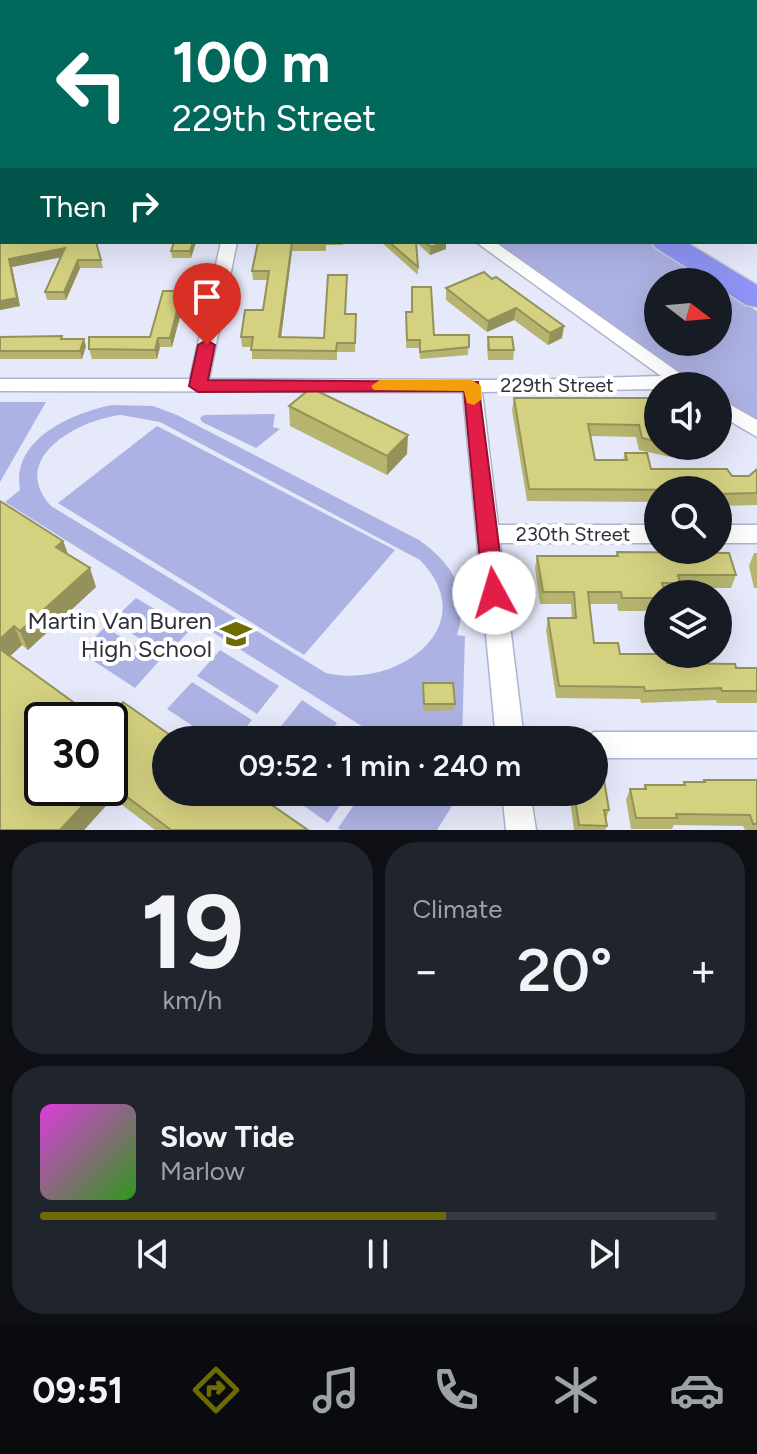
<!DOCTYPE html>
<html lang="en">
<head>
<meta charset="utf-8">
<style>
  body { margin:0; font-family:Figtree,sans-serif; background:#20242c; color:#f1f3f6; height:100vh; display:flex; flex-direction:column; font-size:30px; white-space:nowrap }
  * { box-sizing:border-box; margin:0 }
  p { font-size:26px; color:#9ea1a6 }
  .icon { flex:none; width:44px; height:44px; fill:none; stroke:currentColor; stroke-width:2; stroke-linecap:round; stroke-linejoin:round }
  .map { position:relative; height:830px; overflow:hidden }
  .side { display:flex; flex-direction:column; gap:12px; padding:12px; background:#0d0f14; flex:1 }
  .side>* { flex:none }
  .guide { position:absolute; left:0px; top:0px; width:758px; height:244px; box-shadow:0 8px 32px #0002; background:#00695c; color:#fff; overflow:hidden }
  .needle { width:52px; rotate:106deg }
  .controls { position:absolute; left:644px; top:268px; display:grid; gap:16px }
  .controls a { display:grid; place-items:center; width:88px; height:88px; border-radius:50%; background:#171b24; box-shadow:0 8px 32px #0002; font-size:40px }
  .speed { position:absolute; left:24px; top:702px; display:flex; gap:16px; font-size:40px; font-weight:700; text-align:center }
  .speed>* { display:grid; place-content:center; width:104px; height:104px; border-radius:50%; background:#171b24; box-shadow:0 8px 32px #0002; line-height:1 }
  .speed .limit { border:4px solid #111; border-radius:12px; background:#fff; color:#111 }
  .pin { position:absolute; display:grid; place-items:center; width:68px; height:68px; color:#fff; margin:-82px -34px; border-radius:50% 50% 50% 0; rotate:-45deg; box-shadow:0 0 8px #0007 }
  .pin .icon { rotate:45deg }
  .me { position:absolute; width:88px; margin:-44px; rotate:354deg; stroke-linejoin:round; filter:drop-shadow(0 0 6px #0008) }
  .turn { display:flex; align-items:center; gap:28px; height:168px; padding:0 40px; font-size:36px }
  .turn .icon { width:104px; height:104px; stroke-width:2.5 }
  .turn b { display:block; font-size:56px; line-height:68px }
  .then { display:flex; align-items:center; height:76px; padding:0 40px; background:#0003; gap:16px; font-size:30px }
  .big { font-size:60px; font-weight:600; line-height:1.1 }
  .side .tile { flex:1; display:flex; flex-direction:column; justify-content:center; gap:12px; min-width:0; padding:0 28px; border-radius:32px; background:#20242c }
  .side .dial { align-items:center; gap:0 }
  .dial b { font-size:104px; line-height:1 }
  .song { display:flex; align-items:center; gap:24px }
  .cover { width:96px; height:96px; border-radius:12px; background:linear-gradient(135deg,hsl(300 70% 55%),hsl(110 70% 35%)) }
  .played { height:8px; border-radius:4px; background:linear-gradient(90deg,#6e6a04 60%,#363941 60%) }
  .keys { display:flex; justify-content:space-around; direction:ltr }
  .heat { display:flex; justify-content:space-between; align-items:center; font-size:44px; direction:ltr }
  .side .tiles { flex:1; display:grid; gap:12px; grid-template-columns:1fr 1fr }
  .tile:last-child { grid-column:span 2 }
  .trip { position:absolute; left:152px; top:726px; width:456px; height:80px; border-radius:40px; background:#171b24; box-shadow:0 8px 32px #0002; font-weight:600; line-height:80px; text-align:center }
  .tab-bar { display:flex; height:128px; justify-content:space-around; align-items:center; background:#090b0e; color:#9ea1a6 }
  .tab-bar .icon { width:56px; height:56px }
  .tab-bar .active { color:#6e6a04 }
  .tab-bar b { font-size:36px; color:#f1f3f6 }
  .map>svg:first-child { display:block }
</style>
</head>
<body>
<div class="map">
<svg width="757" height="830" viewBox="0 0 757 830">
  <rect width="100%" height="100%" fill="#e6e9fa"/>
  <path fill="#adb2e4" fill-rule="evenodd" d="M492,242H648L710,282H658V342H718V287L757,311V425L718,400V386H696Z
    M0,402H46L0,482Z
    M112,405L153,406L177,415L419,540C452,563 471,593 457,635L465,636L462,740H384L5,502L20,490C11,439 72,413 112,405ZM121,415L160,422L420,560C485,627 396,690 326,673L51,506C7,458 80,419 121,415Z
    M275,414L273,427L280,429L256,448L202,422L200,418L204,415Z
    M157,426L395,550L304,655L58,503Z
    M136,598L190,630L166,655L112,621Z
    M105,627L159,661L135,688L80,652Z
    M220,650L279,686L257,714L197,676Z
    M192,682L252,720L236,740H214L167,709Z
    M302,700L337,723L324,740H270Z
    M293,792H349L328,823L290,796Z
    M363,792H441L455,801L437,830H341L338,828Z"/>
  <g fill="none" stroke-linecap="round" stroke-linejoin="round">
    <defs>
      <path id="minor" d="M213,0H224L225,2H214Z
        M756,196H757V206H756Z
        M221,242H237L209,379L528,380L661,376L476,242H495L695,384L658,386V389L482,392L498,525H658V543H500L524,740H496L463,392L0,391V379H190Z
        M718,398L757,420V437L718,414Z
        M718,525H757V543H718Z
        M594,732H757V758H594V740H582Z
        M502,792H530L536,830H506Z"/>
      <path id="secondary" d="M413,0H431L432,2H414Z"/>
      <path id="primary" d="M738,0H754L755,2H739Z"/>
      <path id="motorway" d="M264,0H284L285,2H265Z
        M331,0H353L355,2H333Z
        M756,219H757V235H756Z
        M652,242H686L757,285V307L746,305L718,287V282H710L656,248Z"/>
    </defs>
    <use href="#minor" stroke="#afb2ce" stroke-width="3"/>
    <use href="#secondary" stroke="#afb2ce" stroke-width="3"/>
    <use href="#primary" stroke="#cdcdd0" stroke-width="3"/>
    <use href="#motorway" stroke="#cdcdd0" stroke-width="3"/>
    <use href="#minor" fill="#fff" fill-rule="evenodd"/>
    <use href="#secondary" fill="#dddffc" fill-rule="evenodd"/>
    <use href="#primary" fill="#bcbffa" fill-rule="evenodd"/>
    <use href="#motorway" fill="#8f95f6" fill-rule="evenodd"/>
  </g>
  <path fill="#b6b46e" d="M0,0L2,2V103H0Z
    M458,0H740L741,2H463Z
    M756,61H757V154L756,152Z
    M0,233L101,260L103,268H80L66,300H47L45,292L61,257L12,267L20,306L0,310Z
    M174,242H196L191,258H172L171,251Z
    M258,242H343V245H326V251H292L281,337L324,338L347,275L345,314H356L355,352H337V360L252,359V347H242L241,337L263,310L268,280H253L252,271Z
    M381,242H446V249L430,255L417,243L418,275Z
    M484,272L562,338L548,345L514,320L487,332L446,300V288Z
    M182,291L184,301L172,347H160L157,359H92L89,349L150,337Z
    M406,312L434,335H469L468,355L420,359L419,348H406Z
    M0,337L63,339L86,346L82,359H0Z
    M488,337L514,350L513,360H488L487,347Z
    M514,398H658V446H673L670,457L639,450L636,437L591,436L595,460H623L625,453L651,469L732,476H749L757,469V505L718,506V490H658V502L527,501L512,410Z
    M289,406L407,454L387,475L290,426Z
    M0,501L63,541L68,554L96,587L28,650L22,645L10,656L42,788H110V720L308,830H155L113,798L84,830H0Z
    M617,552L736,575L731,588H678L676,594H658V631H654L649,611H618L617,604H589L594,643L620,654L667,663L736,668H757V703H717L716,700L641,703L640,699L556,698L546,630L548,618H572L571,604H540L535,568L537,556H616Z
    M754,553H757V588H754L749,566Z
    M423,683L455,704L454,710L423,711Z
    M704,780H757V830H745L743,826L674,825L672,829H631L626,800L630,789H643L645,785H683L684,782H703Z
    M569,792H594L609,810L606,819L607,826L605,830H574Z"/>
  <path fill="#94925a" d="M193,242H196L191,258L190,251Z
    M292,242V251L280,346L279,337Z
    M446,242V249L430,255L431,247Z
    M65,248L67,256L12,267L20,306L0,310V301L9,259Z
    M78,260L80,268L66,300L64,292Z
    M182,291L184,301L172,347L170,338Z
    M516,308L514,320L487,332L488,321Z
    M564,326L562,338L548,345L550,333Z
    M158,338L160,347L157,359L155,350Z
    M84,339L86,346L82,359L80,351Z
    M408,435L407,454L387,475V456Z
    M63,541L70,560L56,547Z
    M90,568L96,587L28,650L20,631Z
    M14,626L22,645L3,663L0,657V639Z
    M99,788H109L113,798L84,830H60Z"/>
  <path fill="#d4d180" stroke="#94925a" stroke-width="2" d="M0,0H66L68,2H2L1,90H0Z
    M97,0H147L149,2H99Z
    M481,0H740L741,2H486Z
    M756,61H757V122L756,120Z
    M0,113H2V152H0Z
    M0,186H2V198L0,199Z
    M2,232V242H96L101,260H78L64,292H45L65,248L9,259L17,298L0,301V233Z
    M174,242H193L190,251H171Z
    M258,242H325H292L279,337L324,338L328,275H347L345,314H356L355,343H337L336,351L251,350L253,337H241L245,310H263L269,271H252Z
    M389,242H416L418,267Z
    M425,242H445L431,247Z
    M484,272L492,279L496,277L564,326L550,333L516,308L488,321L446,288Z
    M412,287H431L434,335H469V347L420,352V340H407L406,312H412Z
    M163,291H182L170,338H158L155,350L89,349V337H150Z
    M62,336L61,339H84L80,351H0V337Z
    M488,337H512L514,350H489Z
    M311,388L408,435L387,456L289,406Z
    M514,398H658V442L642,438L639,425L588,424L595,460H627L625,453H647L651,469H727L732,476H749L757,469V493L718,494V490L529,489Z
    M0,501L63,541L56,547L90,568L20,631L14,626L0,639Z
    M617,552L729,553L736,575H678L680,583H662L665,594H658V616L653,598H622L621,592H588L594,643H618L620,654H665L667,663L735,664L736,668H757V691H722L721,688L645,691L644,687L559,686L548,618H576L574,592H543L537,556H618Z
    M0,649L98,720H42V788H99L60,830H0Z
    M423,683H453L455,704H424Z
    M123,702L177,740H166V792H253L308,830H171L110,784V720H105Z
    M594,780H604L609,810H604L607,826L579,825L574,792H594Z
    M704,780H757V824H753L750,815L676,814L677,818H636L630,789H646L645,785H685L684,782H705Z"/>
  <path fill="#e11d48" stroke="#92132f" stroke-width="2" d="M207,340L215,345L208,380L478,382L505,593L502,599L494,602L487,599L483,593L464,391L198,392L189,386L198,345Z"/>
  <path fill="#f59e0b" d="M380,380H472L481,386L482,399L474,405L467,403L464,391L374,390L371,386Z"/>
  <defs>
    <symbol id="school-bare" viewBox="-9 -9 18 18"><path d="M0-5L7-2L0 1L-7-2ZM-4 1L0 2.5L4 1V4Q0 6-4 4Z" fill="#6e6a04" stroke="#fff" stroke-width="2.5" paint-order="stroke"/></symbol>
  </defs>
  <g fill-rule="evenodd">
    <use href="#school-bare" x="214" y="612" width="44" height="44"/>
  </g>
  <g text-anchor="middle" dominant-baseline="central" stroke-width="8" stroke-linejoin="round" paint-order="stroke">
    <g font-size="20" fill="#2f303b" stroke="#fff">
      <text x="557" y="385">229th Street</text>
      <text x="573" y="534">230th Street</text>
    </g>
    <g font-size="24" fill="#2f303b" stroke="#fff" text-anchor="end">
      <text x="212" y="620">Martin Van Buren<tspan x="212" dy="28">High School</tspan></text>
    </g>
  </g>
</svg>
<div class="controls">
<a><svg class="needle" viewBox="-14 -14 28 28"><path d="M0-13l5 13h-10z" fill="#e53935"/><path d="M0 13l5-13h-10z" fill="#9ea1a6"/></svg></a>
<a><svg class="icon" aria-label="sound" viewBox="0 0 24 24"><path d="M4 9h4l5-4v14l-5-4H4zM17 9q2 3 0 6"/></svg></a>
<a><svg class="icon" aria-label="search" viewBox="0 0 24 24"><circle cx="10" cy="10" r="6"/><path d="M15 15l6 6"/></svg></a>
<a><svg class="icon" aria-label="layers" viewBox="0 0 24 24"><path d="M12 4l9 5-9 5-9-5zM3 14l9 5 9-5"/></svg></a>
</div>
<div class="speed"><div class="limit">30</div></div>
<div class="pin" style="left:207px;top:345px;background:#d93025"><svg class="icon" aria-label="arrive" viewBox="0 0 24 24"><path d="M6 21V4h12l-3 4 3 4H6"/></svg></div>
<svg class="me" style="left:494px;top:593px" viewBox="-20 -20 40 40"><circle r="19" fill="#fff"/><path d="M0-13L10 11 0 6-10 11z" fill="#e11d48"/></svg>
<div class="trip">09:52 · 1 min · 240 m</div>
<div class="guide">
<div class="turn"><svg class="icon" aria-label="left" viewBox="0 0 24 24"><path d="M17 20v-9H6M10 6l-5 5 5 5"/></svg><div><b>100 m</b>229th Street</div></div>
<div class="then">Then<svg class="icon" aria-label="right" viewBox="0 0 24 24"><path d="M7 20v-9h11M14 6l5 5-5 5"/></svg></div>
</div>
</div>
<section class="side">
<div class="tiles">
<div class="tile dial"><b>19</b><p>km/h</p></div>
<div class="tile"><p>Climate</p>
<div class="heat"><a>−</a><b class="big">20°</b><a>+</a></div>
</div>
<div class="tile">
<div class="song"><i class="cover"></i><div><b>Slow Tide</b><p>Marlow</p></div></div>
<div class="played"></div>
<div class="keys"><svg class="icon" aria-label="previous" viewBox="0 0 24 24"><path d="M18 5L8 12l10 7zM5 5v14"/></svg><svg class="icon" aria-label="pause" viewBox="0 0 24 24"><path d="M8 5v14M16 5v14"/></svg><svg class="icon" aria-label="next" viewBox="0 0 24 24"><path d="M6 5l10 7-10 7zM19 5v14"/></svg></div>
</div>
</div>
</section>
<nav class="tab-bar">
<b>09:51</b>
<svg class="icon active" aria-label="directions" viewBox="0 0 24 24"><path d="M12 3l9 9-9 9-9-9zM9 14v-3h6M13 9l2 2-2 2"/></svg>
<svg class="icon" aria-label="music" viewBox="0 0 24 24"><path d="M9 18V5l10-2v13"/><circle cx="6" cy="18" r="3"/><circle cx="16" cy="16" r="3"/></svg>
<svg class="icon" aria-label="phone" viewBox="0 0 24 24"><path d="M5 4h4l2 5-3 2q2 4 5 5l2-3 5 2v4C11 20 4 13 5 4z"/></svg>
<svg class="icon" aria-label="climate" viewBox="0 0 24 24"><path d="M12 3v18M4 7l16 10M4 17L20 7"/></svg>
<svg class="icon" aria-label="car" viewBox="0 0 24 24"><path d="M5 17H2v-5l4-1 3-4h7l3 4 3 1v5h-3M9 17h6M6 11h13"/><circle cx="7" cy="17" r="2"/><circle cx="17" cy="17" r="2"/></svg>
</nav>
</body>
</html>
